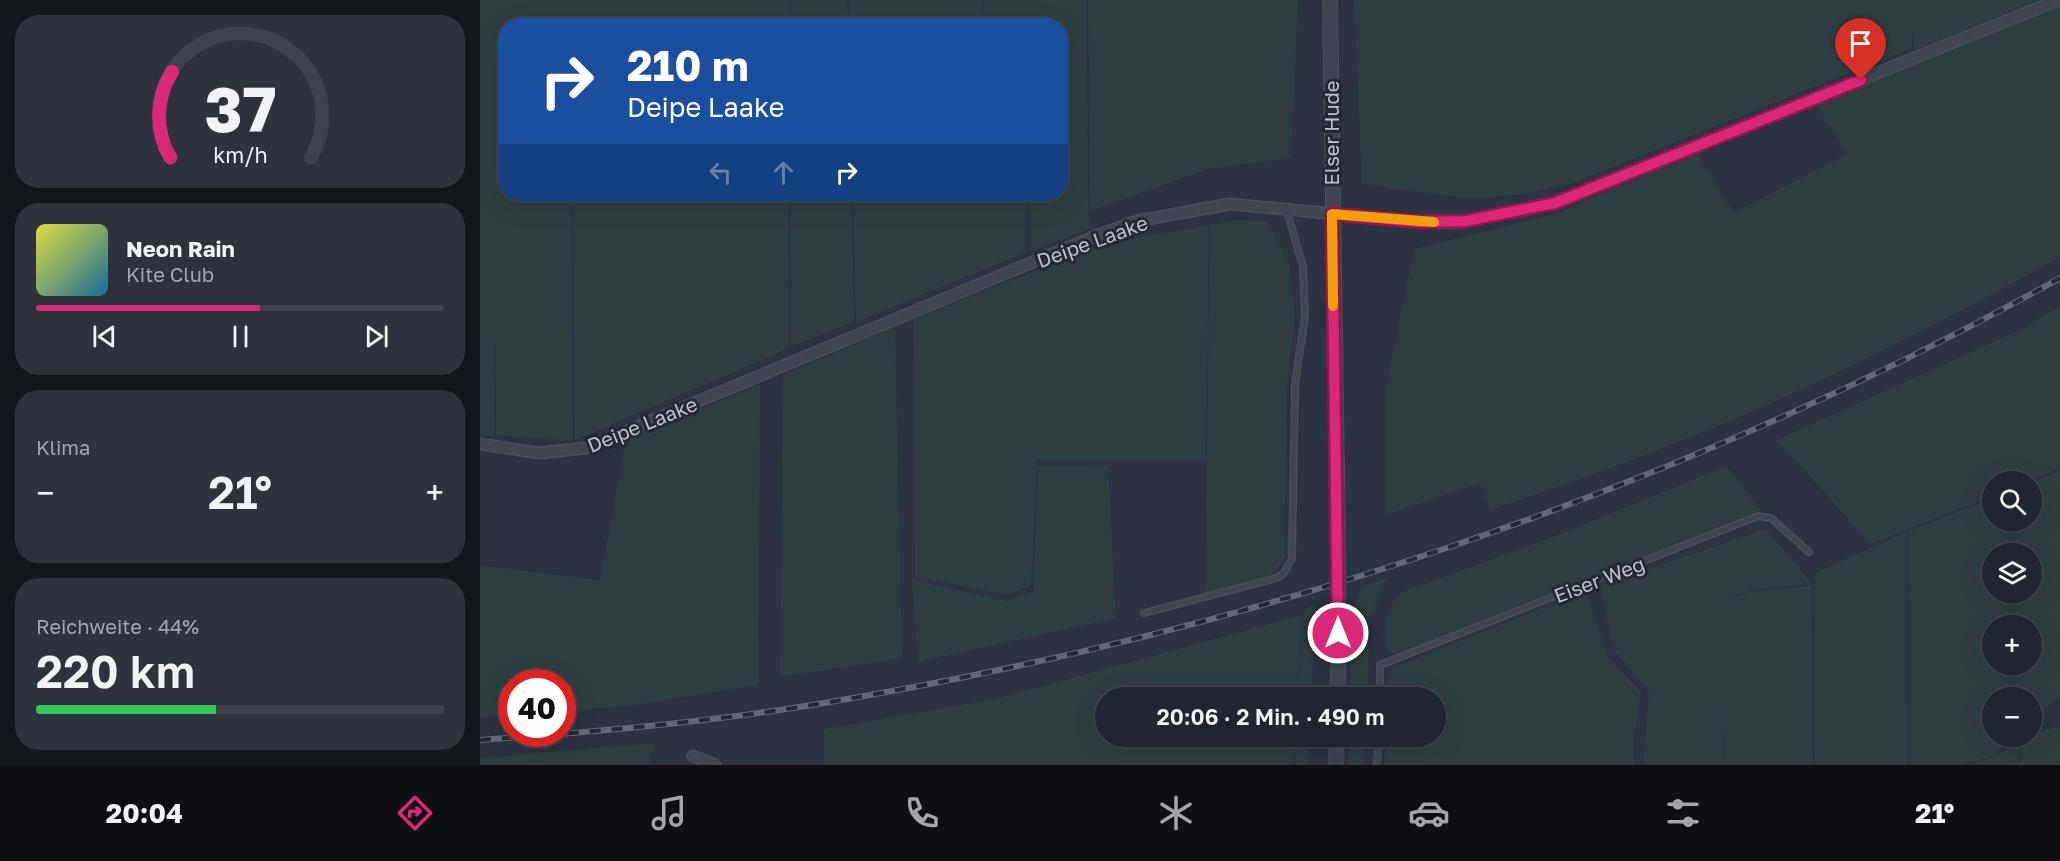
<!DOCTYPE html>
<html lang="de">
<head>
<meta charset="utf-8">
<style>
  body { margin:0; font-family:"Golos Text",sans-serif; background:#2d323d; color:#f1f3f6; height:100vh; display:flex; flex-direction:column; font-size:22px; white-space:nowrap }
  * { box-sizing:border-box; margin:0 }
  p { font-size:20px; color:#a2a5ab }
  .icon { flex:none; width:33px; height:33px; fill:none; stroke:currentColor; stroke-width:2; stroke-linecap:round; stroke-linejoin:round }
  .map { position:relative; flex:1; overflow:hidden }
  .sheet { display:flex; flex-direction:column; gap:15px; padding:15px; background:#12151b; width:480px }
  .sheet>* { flex:none }
  .hud { position:absolute; left:18px; top:18px; width:570px; height:183px; border-radius:24px; box-shadow:0 6px 24px #0002,0 0 0 2px #3d434d; background:#1a4fa0; color:#fff; overflow:hidden }
  .buttons { position:absolute; left:1502px; top:471px; display:grid; gap:12px }
  .buttons a { display:grid; place-items:center; width:60px; height:60px; border-radius:50%; background:#202631; box-shadow:0 6px 24px #0002,0 0 0 2px #3d434d; font-size:30px }
  .speed { position:absolute; left:18px; top:669px; display:flex; gap:12px; font-size:30px; font-weight:700; text-align:center }
  .speed>* { display:grid; place-content:center; width:78px; height:78px; border-radius:50%; background:#202631; box-shadow:0 6px 24px #0002,0 0 0 2px #3d434d; line-height:1 }
  .speed .limit { border:9px solid #d22; background:#fff; color:#111 }
  .pin { position:absolute; display:grid; place-items:center; width:51px; height:51px; color:#fff; margin:-62px -26px; border-radius:50% 50% 50% 0; rotate:-45deg; box-shadow:0 0 6px #0007 }
  .pin .icon { rotate:45deg }
  .me { position:absolute; width:66px; margin:-33px; rotate:0deg; stroke-linejoin:round; filter:drop-shadow(0 0 4px #0008) }
  .turn { display:flex; align-items:center; gap:21px; height:126px; padding:0 30px; font-size:27px }
  .turn .icon { width:78px; height:78px; stroke-width:2.5 }
  .turn b { display:block; font-size:42px; line-height:51px }
  .lanes { display:flex; align-items:center; height:57px; padding:0 30px; background:#0003; justify-content:center; gap:30px; direction:ltr }
  .lanes .off { opacity:.35 }
  .big { font-size:45px; font-weight:600; line-height:1.1 }
  .sheet .tile { flex:1; display:flex; flex-direction:column; justify-content:center; gap:9px; min-width:0; padding:0 21px; border-radius:24px; background:#2d323d }
  .sheet .dial { align-items:center; gap:0 }
  .dial svg { height:156px; overflow:visible; fill:none; stroke:#3d434d; stroke-width:7; stroke-linecap:round; text-anchor:middle }
  .dial text { fill:#f1f3f6; stroke:none }
  .song { display:flex; align-items:center; gap:18px }
  .cover { width:72px; height:72px; border-radius:9px; background:linear-gradient(135deg,hsl(60 70% 55%),hsl(200 70% 35%)) }
  .played { height:6px; border-radius:3px; background:linear-gradient(90deg,#db2777 55%,#3d434d 55%) }
  .keys { display:flex; justify-content:space-around; direction:ltr }
  .heat { display:flex; justify-content:space-between; align-items:center; font-size:33px; direction:ltr }
  .charge { height:9px; border-radius:4px; background:linear-gradient(90deg,#34c759 44%,#3d434d 0) }
  .trip { position:absolute; left:615px; top:687px; width:351px; height:60px; border-radius:30px; background:#202631; box-shadow:0 6px 24px #0002,0 0 0 2px #3d434d; font-weight:600; line-height:60px; text-align:center }
  .tab-bar { display:flex; height:96px; justify-content:space-around; align-items:center; background:#0d0f14; color:#a2a5ab }
  .tab-bar .icon { width:42px; height:42px }
  .tab-bar .active { color:#db2777 }
  .tab-bar b { font-size:27px; color:#f1f3f6 }
  main { display:flex; flex:1; min-height:0 }
  .map>svg:first-child { display:block }
</style>
</head>
<body>
<main>
<section class="sheet">
<div class="tile dial"><svg viewBox="0 0 100 80">
<path d="M14 69A42 42 0 1 1 86 69"/>
<path d="M14 69A42 42 0 0 1 15 25" stroke="#db2777"/>
<text x="50" y="56" font-size="32" font-weight="700">37</text>
<text x="50" y="72" font-size="11">km/h</text>
</svg></div>
<div class="tile">
<div class="song"><i class="cover"></i><div><b>Neon Rain</b><p>Kite Club</p></div></div>
<div class="played"></div>
<div class="keys"><svg class="icon" aria-label="previous" viewBox="0 0 24 24"><path d="M18 5L8 12l10 7zM5 5v14"/></svg><svg class="icon" aria-label="pause" viewBox="0 0 24 24"><path d="M8 5v14M16 5v14"/></svg><svg class="icon" aria-label="next" viewBox="0 0 24 24"><path d="M6 5l10 7-10 7zM19 5v14"/></svg></div>
</div>
<div class="tile"><p>Klima</p>
<div class="heat"><a>−</a><b class="big">21°</b><a>+</a></div>
</div>
<div class="tile"><p>Reichweite · 44%</p><b class="big">220 km</b><div class="charge"></div></div>
</section>
<div class="map">
<svg width="1580" height="765" viewBox="0 0 1580 765">
  <rect width="100%" height="100%" fill="#2b3241"/>
  <path fill="#2d3e42" fill-rule="evenodd" d="M0,0H309V25L26,26V194H92V441L16,435L15,329L14,436L0,434Z
    M310,0H367L368,25H310Z
    M369,0H503L502,25H369Z
    M504,0H606L609,229L550,252V194H580V26L504,25Z
    M608,0H818L811,158L728,169L610,211Z
    M874,0H1559L1434,51L1433,29L1432,48L1093,183L1044,194L990,199L882,184Z
    M1580,3V257C1451,329 1316,397 1178,450C1123,472 1067,490 1011,510L1000,483L905,515V391L934,249L1075,214L1216,152L1253,213L1368,154L1335,103Z
    M93,194H308V349L95,440Z
    M311,194H371L374,322L312,346Z
    M373,194H547L546,252L376,322Z
    M755,220L788,221L810,266L815,316L807,383L804,560L791,577L725,594L730,225Z
    M729,225L726,459H557L551,586L526,595L435,576L434,319L622,244Z
    M1580,306V468L1547,481L1512,482V496L1391,544L1297,440L1540,330Z
    M415,327L422,658L300,677L303,375Z
    M280,384L278,685L148,706L83,711L82,682H32L31,714L0,717V565L120,580L146,439Z
    M628,465L636,618L438,662L432,580L527,601L554,591L558,466Z
    M1246,466L1281,510L917,654L907,652C907,626 902,615 920,593L1081,534Z
    M1580,471V698L1551,715V698H1512V736L1522,737L1517,755L1480,765H1430L1429,531L1512,498V520H1551V483ZM1512,554H1551V592H1512ZM1512,626H1551V664H1512Z
    M1286,529L1332,584L1271,590L1242,601L1272,591L1331,586L1332,765H1244L1243,695V765H1163L1169,691L1134,650L1119,586Z
    M1426,532L1427,765H1335V573Z
    M907,579L891,616L887,697H870L872,612L881,586Z
    M1105,590L1128,657L1161,692L1154,738V765H904L906,737L956,736V698L905,697L908,673L915,667Z
    M835,601L832,697H818L822,623L817,697L626,698V736L814,737L813,765H344V729L515,699L822,615Z
    M1580,726V765H1539L1544,737Z
    M816,737H830L828,765H815Z
    M869,737H885L884,765H868Z
    M1543,737L1538,765H1487L1517,756Z
    M175,743L168,765H0V758Z"/>
  <g fill="none" stroke-linecap="round" stroke-linejoin="round">
    <defs>
      <path id="service" d="M664,613L797,578L804,573L812,559L815,384L825,316L823,267L807,211
        M900,698V665L1278,516L1291,518L1329,552
        M897,765L899,736"/>
      <path id="minor" d="M0,444L59,453L106,448L618,235L657,221L750,204L940,222L986,221L1075,203L1578,0
        M213,756L235,765"/>
      <path id="tertiary" d="M850,0L858,540
        M858,698V614
        M856,765L857,736"/>
    </defs>
    <use href="#service" stroke="#484e5a" stroke-width="8"/>
    <use href="#minor" stroke="#484e5a" stroke-width="13"/>
    <use href="#tertiary" stroke="#484e5a" stroke-width="16"/>
    <use href="#service" stroke="#3f4551" stroke-width="5"/>
    <use href="#minor" stroke="#3f4551" stroke-width="10"/>
    <use href="#tertiary" stroke="#3f4551" stroke-width="14"/>
    <defs>
      <path id="rail" d="M0,740C111,732 222,723 332,705C766,634 1194,493 1580,278"/>
    </defs>
    <use href="#rail" stroke="#616977" stroke-width="6"/>
    <use href="#rail" stroke="#232a36" stroke-width="4" stroke-dasharray="11" stroke-linecap="butt"/>
    <defs>
      <path id="tertiary-bridge" d="M858,540V614"/>
    </defs>
    <use href="#tertiary-bridge" stroke="#484e5a" stroke-width="16" stroke-linecap="butt"/>
    <use href="#tertiary-bridge" stroke="#3f4551" stroke-width="14"/>
  </g>
  <g fill="none" stroke-linecap="round" stroke-linejoin="round">
    <defs>
      <path id="route" d="M858,633L852,214L940,222L986,221L1075,203L1381,80"/>
    </defs>
    <use href="#route" stroke="#8e194d" stroke-width="15"/>
    <use href="#route" stroke="#db2777" stroke-width="10"/>
    <path stroke="#f59e0b" stroke-width="10" d="M853,306L852,214L954,222"/>
  </g>
  <g text-anchor="middle" dominant-baseline="central" stroke-width="6" stroke-linejoin="round" paint-order="stroke">
    <g font-size="20" fill="#bcc0cb" stroke="#232a36">
      <text transform="translate(851 133) rotate(-90)">Elser Hude</text>
      <text transform="translate(612 241) rotate(-20)">Deipe Laake</text>
      <text transform="translate(162 424) rotate(-22)">Deipe Laake</text>
      <text transform="translate(1119 579) rotate(-21)">Eiser Weg</text>
    </g>
  </g>
</svg>
<div class="buttons">
<a><svg class="icon" aria-label="search" viewBox="0 0 24 24"><circle cx="10" cy="10" r="6"/><path d="M15 15l6 6"/></svg></a>
<a><svg class="icon" aria-label="layers" viewBox="0 0 24 24"><path d="M12 4l9 5-9 5-9-5zM3 14l9 5 9-5"/></svg></a>
<a>+</a>
<a>−</a>
</div>
<div class="speed"><div class="limit">40</div></div>
<div class="pin" style="left:1381px;top:80px;background:#d93025"><svg class="icon" aria-label="arrive" viewBox="0 0 24 24"><path d="M6 21V4h12l-3 4 3 4H6"/></svg></div>
<svg class="me" style="left:858px;top:633px" viewBox="-20 -20 40 40"><circle r="17" fill="#db2777" stroke="#fff" stroke-width="3"/><path d="M0-11L8 9 0 5-8 9z" fill="#fff"/></svg>
<div class="trip">20:06 · 2 Min. · 490 m</div>
<div class="hud">
<div class="turn"><svg class="icon" aria-label="right" viewBox="0 0 24 24"><path d="M7 20v-9h11M14 6l5 5-5 5"/></svg><div><b>210 m</b>Deipe Laake</div></div>
<div class="lanes"><svg class="icon off" aria-label="left" viewBox="0 0 24 24"><path d="M17 20v-9H6M10 6l-5 5 5 5"/></svg><svg class="icon off" aria-label="ahead" viewBox="0 0 24 24"><path d="M12 20V5M6 11l6-6 6 6"/></svg><svg class="icon" aria-label="right" viewBox="0 0 24 24"><path d="M7 20v-9h11M14 6l5 5-5 5"/></svg></div>
</div>
</div>
</main>
<nav class="tab-bar">
<b>20:04</b>
<svg class="icon active" aria-label="directions" viewBox="0 0 24 24"><path d="M12 3l9 9-9 9-9-9zM9 14v-3h6M13 9l2 2-2 2"/></svg>
<svg class="icon" aria-label="music" viewBox="0 0 24 24"><path d="M9 18V5l10-2v13"/><circle cx="6" cy="18" r="3"/><circle cx="16" cy="16" r="3"/></svg>
<svg class="icon" aria-label="phone" viewBox="0 0 24 24"><path d="M5 4h4l2 5-3 2q2 4 5 5l2-3 5 2v4C11 20 4 13 5 4z"/></svg>
<svg class="icon" aria-label="climate" viewBox="0 0 24 24"><path d="M12 3v18M4 7l16 10M4 17L20 7"/></svg>
<svg class="icon" aria-label="car" viewBox="0 0 24 24"><path d="M5 17H2v-5l4-1 3-4h7l3 4 3 1v5h-3M9 17h6M6 11h13"/><circle cx="7" cy="17" r="2"/><circle cx="17" cy="17" r="2"/></svg>
<svg class="icon" aria-label="filters" viewBox="0 0 24 24"><path d="M4 7h16M4 17h16"/><circle cx="9" cy="7" r="2"/><circle cx="15" cy="17" r="2"/></svg>
<b>21°</b>
</nav>
</body>
</html>
